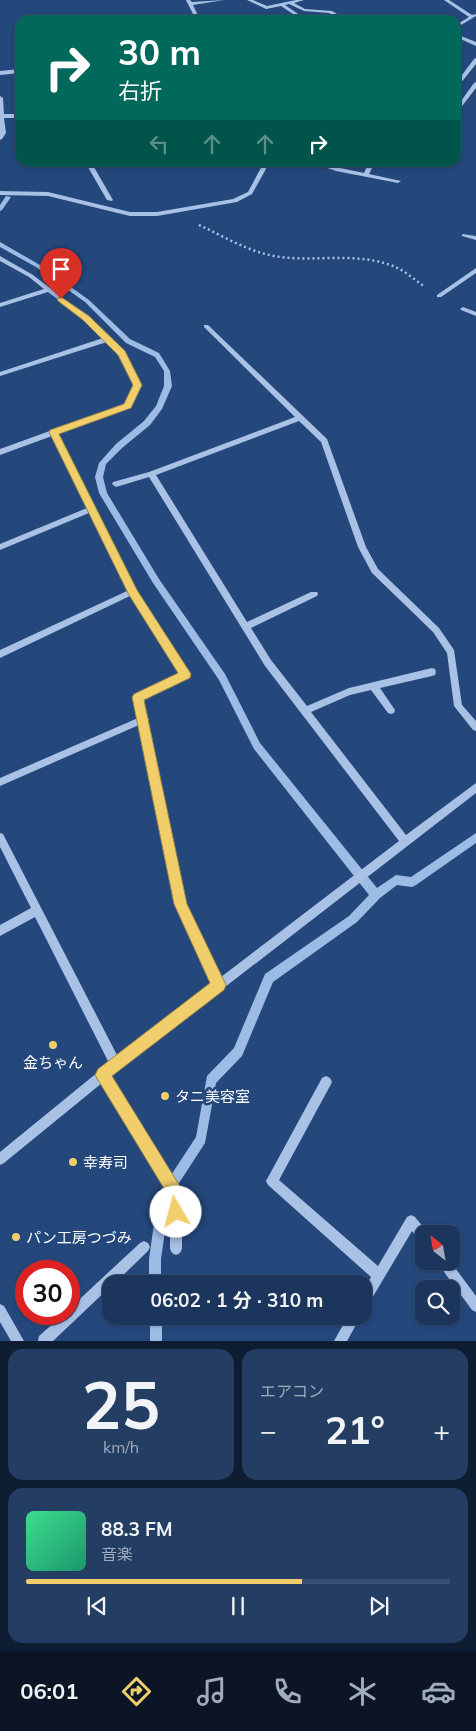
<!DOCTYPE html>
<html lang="ja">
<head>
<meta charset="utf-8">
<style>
  body { margin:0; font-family:Mulish,"Noto Sans JP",sans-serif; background:#243d63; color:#f1f3f6; height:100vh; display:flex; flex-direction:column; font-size:19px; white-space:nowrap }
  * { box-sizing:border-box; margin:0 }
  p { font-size:16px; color:#a0abbc }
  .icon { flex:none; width:28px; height:28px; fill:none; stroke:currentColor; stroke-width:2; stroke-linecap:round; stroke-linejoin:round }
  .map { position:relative; height:1341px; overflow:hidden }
  .details { display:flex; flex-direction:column; gap:8px; padding:8px; background:#0f1d33; flex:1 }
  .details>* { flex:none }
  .top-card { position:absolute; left:15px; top:15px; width:446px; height:152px; border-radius:15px; box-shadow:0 1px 4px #0004,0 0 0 1px #395072; background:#00695c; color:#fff; overflow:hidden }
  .needle { width:32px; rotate:329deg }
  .buttons { position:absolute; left:415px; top:1225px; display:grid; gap:10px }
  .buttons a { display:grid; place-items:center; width:45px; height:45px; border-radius:10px; background:#1b355d; box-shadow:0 1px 4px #0004,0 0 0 1px #395072; font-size:25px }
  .speed { position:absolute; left:15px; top:1260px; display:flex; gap:10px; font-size:25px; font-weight:700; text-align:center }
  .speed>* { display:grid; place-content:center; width:65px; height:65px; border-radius:50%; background:#1b355d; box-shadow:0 1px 4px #0004,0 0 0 1px #395072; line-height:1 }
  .speed .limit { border:8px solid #d22; background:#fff; color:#111 }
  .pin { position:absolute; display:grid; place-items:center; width:42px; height:42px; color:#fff; margin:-51px -21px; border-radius:50% 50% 50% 0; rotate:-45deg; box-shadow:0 0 5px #0007 }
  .pin .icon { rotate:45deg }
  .me { position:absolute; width:55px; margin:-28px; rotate:352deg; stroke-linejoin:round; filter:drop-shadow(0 0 4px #0008) }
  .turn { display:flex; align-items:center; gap:18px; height:105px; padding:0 20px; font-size:22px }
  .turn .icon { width:65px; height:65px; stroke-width:2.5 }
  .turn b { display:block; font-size:35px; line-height:42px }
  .lanes { display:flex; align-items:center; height:48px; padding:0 20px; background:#0003; justify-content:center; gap:25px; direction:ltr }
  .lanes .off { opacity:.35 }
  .big { font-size:38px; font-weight:700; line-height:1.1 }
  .details .card { flex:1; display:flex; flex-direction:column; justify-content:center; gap:8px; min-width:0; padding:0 18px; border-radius:15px; background:#243d63 }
  .details .dial { align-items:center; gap:0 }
  .dial b { font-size:65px; line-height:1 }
  .song { display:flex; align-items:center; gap:15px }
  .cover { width:60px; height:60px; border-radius:8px; background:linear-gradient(135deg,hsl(150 70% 55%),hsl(160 70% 35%)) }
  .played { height:5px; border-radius:2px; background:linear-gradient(90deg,#f0ce6b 65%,#395072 65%) }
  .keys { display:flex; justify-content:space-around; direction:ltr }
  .heat { display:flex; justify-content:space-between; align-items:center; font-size:28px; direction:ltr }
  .details .tiles { flex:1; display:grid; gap:8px; grid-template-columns:1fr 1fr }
  .card:last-child { grid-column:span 2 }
  .trip { position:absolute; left:102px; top:1275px; width:270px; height:50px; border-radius:15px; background:#1b355d; box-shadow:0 1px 4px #0004,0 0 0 1px #395072; font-weight:700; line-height:50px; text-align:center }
  .dock { display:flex; height:80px; justify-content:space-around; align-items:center; background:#0b1525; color:#a0abbc }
  .dock .icon { width:35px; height:35px }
  .dock .on { color:#f0ce6b }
  .dock b { font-size:22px; color:#f1f3f6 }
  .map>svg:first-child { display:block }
</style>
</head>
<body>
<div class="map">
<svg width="476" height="1341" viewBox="0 0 476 1341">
  <rect width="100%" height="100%" fill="#24477c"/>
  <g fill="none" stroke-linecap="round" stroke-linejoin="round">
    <path fill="#9cbce6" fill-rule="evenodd" d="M6,196L11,197L2,210L0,211V205Z
      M0,242L40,265L89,300L130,339L159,353L170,371L172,386L162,409L150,425L122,448L106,464L103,477L107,493L159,579L225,674L260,743L377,888L396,875L411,877L476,833V843L416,885L412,887L397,885L380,898L357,922L273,982L242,1056L216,1083L205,1143L170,1197L161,1259V1284H149V1259L158,1195L196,1137L207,1076L234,1048L265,974L349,916L369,895L254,749L219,680L153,583L99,493L95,477L99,463L116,444L144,421L156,406L164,386V371L155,357L126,343L85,302L36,267L0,247Z
      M150,1316H162V1341H150Z"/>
    <path stroke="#a8c1e5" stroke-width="2.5" stroke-dasharray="2 3" stroke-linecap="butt" d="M199,225C223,236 247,251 274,256C313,263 355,251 393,266C404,270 415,280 425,287"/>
    <path fill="#a8c1e5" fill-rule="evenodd" d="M186,0H190L192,2L224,0L193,5L200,20H196Z
      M247,0H253L267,6L296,0H304L294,3L305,9L332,11L347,20H341L329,13L304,11L289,4L285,5L307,20H302L281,6L266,9Z
      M444,0H449L472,15L476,14V16L456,28V25L469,17Z
      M456,34L476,42V46L456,37Z
      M476,58V64L456,89V83L474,59Z
      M20,69V73L0,75V71Z
      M476,82V88L456,114V108L474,83Z
      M0,96L3,98L4,114H20V118H4L6,133L2,139L0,140Z
      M85,162H91L113,200L112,201L107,200Z
      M192,162H198L202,167L197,168Z
      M266,162H274L267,167L252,194L237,202L157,216H130L48,196L0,195V191L48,192L130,212H157L233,199L248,192L262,166Z
      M310,162H321L335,167L339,162H345L340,168L364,173L369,162H375L369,174L401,181L398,183L336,171Z
      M462,234L476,236V240L462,236Z
      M0,256L33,275L88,317L124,351L141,385L130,408L58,434L135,590L190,674L189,677L143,699L146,716L149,719L148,721L186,904L221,977L399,841L265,666L149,477L116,487L112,484L113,482L149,472L295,417L204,327V325H208L327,439L366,547L378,569L439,628L454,650L462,705L476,721V731L473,730L454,706L447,653L433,632L372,573L358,547L321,442L299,421L156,475L247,622L311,592H317L318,594L317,596L251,628L271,660L307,706L349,688L432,668L435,669L436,672L435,675L432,676L380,688L395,710L394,713L391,714L388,713L371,690L350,695L311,712L406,835L476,783V793L110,1076L180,1189L182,1193V1249L180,1253L176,1255L172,1253L170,1249V1194L102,1083L4,1163L0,1165V1152L109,1063L35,917L0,936V925L31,908L0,847V833L3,834L118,1057L213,984L176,905L139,725L0,786V778L138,718L134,697L135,694L180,673L130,596L0,658V650L127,591L89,513L0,550V544L87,508L52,436L0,455V449L124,404L133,385L119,354L107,342L0,376V372L103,338L84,319L48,292L0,307V303L44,289L29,277L0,261Z
      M476,268V273L441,297H437V295Z
      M463,307L476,312V316L461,310L460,309Z
      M326,1076L330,1078L332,1082L330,1086L279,1180L378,1266L407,1217L411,1215L415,1217L429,1234H424V1243L420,1241L412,1231L368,1305L364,1307V1290L371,1277L268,1185L266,1181L322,1078Z
      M144,1241L148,1243L150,1247L148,1251L114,1284H111V1286L53,1341H38L39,1336L64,1314H69V1309L140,1243Z
      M436,1261H450L476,1296V1312L472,1310Z
      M0,1304L4,1306L24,1341H11L0,1322Z
      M348,1316H361L347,1341H334Z"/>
  </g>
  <path fill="#f0ce6b" stroke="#9c8646" d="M61,297L89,316L125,351L142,385L131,408L59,434L137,590L191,674L190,678L144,700L187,904L226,985L224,990L112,1076L181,1188C185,1196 185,1208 182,1217L176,1219L170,1217L168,1212V1195L95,1075L98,1069L210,983L174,904L132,697L134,694L178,673L129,595L49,432L50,430L124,404L133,385L118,355L83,320L58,301L57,299Z"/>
  <g fill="#f0ce6b" stroke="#24477c" stroke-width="2">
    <circle cx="53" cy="1045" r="5"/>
    <circle cx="165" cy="1096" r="5"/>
    <circle cx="73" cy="1162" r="5"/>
    <circle cx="16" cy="1237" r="5"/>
  </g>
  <g text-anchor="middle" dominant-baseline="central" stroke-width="5" stroke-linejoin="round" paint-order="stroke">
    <g font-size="15" fill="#fff" stroke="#24477c" text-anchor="start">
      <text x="53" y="1062" text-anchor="middle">金ちゃん</text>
      <text x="175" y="1096">タニ美容室</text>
      <text x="83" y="1162">幸寿司</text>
      <text x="26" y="1237">パン工房つづみ</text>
    </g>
  </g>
</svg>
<div class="buttons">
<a><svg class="needle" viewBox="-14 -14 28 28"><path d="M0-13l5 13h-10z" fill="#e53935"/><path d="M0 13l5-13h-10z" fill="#a0abbc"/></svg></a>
<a><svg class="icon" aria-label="search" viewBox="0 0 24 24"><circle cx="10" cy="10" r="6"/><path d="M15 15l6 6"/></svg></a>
</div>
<div class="speed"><div class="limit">30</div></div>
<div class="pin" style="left:61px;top:299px;background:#d93025"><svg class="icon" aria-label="arrive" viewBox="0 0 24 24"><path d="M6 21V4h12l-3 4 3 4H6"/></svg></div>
<svg class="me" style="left:176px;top:1212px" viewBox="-20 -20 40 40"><circle r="19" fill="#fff"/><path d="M0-13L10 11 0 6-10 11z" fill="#f0ce6b"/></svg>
<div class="trip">06:02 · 1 分 · 310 m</div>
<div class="top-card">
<div class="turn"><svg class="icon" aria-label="right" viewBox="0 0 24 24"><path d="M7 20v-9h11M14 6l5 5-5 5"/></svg><div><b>30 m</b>右折</div></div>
<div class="lanes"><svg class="icon off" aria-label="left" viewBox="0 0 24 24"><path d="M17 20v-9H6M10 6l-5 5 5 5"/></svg><svg class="icon off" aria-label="ahead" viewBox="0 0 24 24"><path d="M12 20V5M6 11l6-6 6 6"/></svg><svg class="icon off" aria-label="ahead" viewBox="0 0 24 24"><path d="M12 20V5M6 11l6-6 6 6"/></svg><svg class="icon" aria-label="right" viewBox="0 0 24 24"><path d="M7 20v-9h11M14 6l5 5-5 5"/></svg></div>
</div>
</div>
<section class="details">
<div class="tiles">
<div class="card dial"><b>25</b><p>km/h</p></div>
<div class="card"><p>エアコン</p>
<div class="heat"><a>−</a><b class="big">21°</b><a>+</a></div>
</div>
<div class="card">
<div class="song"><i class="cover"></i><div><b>88.3 FM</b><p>音楽</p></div></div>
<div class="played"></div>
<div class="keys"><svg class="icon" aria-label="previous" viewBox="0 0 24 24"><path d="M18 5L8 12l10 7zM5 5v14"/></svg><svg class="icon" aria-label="pause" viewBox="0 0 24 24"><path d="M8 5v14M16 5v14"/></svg><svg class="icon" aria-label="next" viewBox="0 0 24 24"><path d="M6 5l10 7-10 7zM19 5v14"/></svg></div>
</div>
</div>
</section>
<nav class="dock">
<b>06:01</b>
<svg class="icon on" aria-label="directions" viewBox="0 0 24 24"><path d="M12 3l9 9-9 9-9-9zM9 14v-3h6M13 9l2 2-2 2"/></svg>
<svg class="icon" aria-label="music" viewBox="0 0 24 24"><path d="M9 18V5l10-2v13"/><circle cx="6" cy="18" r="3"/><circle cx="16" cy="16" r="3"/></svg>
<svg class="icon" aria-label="phone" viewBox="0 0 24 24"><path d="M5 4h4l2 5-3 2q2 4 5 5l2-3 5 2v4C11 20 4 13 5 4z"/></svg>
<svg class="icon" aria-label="climate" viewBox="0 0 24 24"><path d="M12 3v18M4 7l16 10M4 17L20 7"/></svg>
<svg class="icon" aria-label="car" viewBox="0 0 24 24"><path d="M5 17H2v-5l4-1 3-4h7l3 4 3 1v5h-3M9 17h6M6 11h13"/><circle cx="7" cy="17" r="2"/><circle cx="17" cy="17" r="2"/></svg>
</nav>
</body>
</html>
